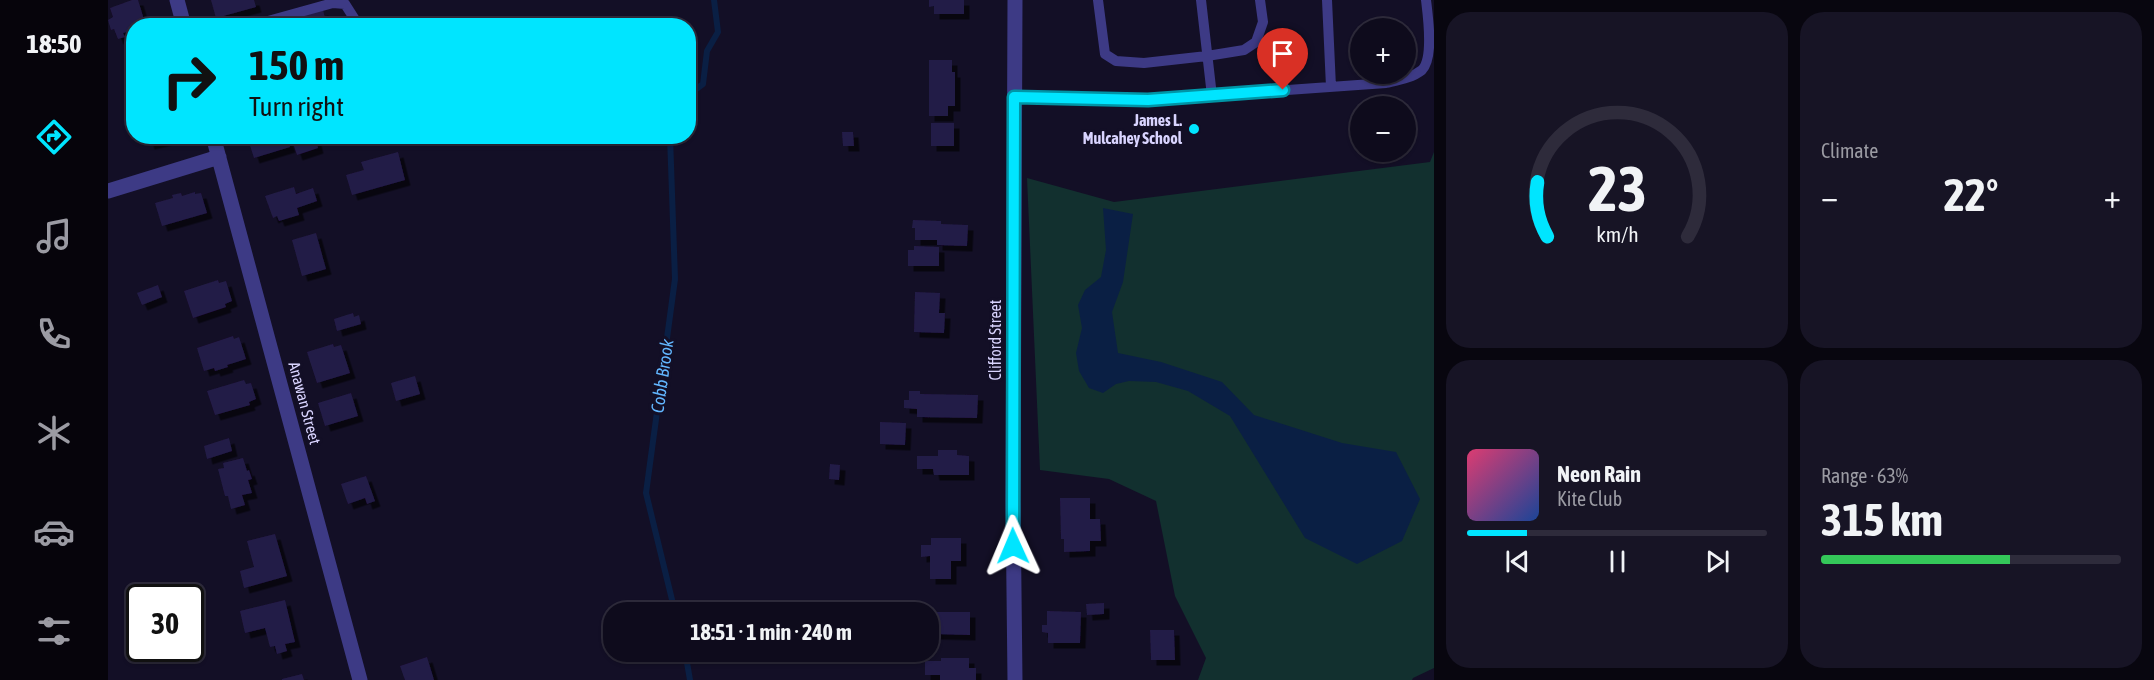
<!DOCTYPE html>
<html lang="en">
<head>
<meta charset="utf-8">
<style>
  body { margin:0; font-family:"Asap Condensed",sans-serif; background:#171425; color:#f1f3f6; height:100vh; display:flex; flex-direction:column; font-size:22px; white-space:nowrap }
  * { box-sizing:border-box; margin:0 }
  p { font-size:20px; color:#9b9ba3 }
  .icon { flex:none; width:33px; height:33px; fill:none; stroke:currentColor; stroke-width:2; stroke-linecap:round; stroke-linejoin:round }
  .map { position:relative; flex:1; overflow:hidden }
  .side { display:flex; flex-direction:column; gap:12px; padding:12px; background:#08060f; width:720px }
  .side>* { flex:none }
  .top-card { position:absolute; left:18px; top:18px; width:570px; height:126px; border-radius:24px; box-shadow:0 2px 4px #0004,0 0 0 2px #2e2b3b; background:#00e5ff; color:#111; overflow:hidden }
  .buttons { position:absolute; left:1242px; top:18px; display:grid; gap:12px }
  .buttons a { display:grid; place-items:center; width:66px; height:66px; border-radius:50%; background:#0e0b1c; box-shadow:0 2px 4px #0004,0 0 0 2px #2e2b3b; font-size:30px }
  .speed { position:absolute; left:18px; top:584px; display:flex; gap:12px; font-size:30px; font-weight:700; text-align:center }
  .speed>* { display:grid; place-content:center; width:78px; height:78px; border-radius:50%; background:#0e0b1c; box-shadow:0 2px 4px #0004,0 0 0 2px #2e2b3b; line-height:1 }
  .speed .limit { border:3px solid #111; border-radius:9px; background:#fff; color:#111 }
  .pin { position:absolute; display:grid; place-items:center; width:51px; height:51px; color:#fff; margin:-62px -26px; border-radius:50% 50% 50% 0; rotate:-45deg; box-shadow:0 0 6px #0007 }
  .pin .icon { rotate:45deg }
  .me { position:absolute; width:66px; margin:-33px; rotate:359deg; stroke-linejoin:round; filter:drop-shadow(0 0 4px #0008) }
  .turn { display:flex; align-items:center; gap:21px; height:126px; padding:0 24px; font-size:27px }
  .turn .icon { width:78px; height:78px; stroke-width:2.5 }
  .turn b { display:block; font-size:42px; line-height:51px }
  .big { font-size:45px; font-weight:700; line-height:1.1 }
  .side .tile { flex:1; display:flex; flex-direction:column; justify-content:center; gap:9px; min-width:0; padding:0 21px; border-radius:24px; background:#171425 }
  .side .dial { align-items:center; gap:0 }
  .dial svg { height:156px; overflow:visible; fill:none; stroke:#2e2b3b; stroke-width:7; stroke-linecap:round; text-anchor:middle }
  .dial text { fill:#f1f3f6; stroke:none }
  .song { display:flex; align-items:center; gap:18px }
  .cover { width:72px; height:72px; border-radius:9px; background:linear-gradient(135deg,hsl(340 70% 55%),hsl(220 70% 35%)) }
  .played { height:6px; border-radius:3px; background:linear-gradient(90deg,#00e5ff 20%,#2e2b3b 20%) }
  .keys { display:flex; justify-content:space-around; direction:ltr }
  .heat { display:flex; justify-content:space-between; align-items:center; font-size:33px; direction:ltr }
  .charge { height:9px; border-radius:4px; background:linear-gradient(90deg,#34c759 63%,#2e2b3b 0) }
  .side .tiles { flex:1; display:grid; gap:12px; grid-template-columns:repeat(2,1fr) }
  .trip { position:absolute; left:495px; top:602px; width:336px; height:60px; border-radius:24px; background:#0e0b1c; box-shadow:0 2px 4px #0004,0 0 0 2px #2e2b3b; font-weight:700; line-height:60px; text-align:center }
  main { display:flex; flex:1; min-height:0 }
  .menu { display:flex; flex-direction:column; width:108px; justify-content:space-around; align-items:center; background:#06040b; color:#9b9ba3 }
  .menu .icon { width:42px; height:42px }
  .menu .current { color:#00e5ff }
  .menu b { font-size:27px; color:#f1f3f6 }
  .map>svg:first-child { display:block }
</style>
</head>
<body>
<main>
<nav class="menu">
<b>18:50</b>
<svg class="icon current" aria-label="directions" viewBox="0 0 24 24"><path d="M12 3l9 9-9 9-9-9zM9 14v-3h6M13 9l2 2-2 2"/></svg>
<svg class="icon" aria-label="music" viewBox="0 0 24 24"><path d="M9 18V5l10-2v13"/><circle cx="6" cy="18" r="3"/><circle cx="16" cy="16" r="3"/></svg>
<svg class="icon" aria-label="phone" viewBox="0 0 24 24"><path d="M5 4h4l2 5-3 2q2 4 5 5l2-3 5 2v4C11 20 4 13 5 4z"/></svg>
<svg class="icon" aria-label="climate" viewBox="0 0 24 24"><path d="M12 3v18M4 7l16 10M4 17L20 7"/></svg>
<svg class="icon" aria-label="car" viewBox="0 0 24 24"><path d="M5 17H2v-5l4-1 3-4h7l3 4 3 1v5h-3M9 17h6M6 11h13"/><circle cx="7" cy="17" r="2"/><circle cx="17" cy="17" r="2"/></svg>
<svg class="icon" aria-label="filters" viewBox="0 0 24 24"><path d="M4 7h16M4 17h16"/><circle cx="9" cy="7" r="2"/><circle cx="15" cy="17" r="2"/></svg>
</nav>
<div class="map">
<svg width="1326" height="680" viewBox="0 0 1326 680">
  <defs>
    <filter id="shadow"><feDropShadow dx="5.5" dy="5.5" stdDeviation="0" flood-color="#0009"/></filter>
  </defs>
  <rect width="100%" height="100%" fill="#130f26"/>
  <path fill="#12302f" d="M1326,152V668L1305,678L1304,680H1090L1098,658L1067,596L1048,501L1001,479L932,470L919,178L1006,202L1322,162Z"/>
  <path fill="#0a1f44" d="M995,208L1025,214L1015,282L1004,312L1010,353L1053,362L1114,382L1146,415L1234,443L1288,452L1312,499L1294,541L1249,564L1197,538L1122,416L1080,391L1048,382L1021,381L1008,384L995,393L981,388L971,371L968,353L974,328L970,305L977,290L993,277L998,250Z"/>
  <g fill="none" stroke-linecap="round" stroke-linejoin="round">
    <path stroke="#0a1f44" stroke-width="6" d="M580,95L595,84L599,51L610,32L606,0
      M562,136L567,279L538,493L567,612
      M577,651L582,680"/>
  </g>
  <path fill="#241b47" filter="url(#shadow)" d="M24,0H30L38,26H26V30L15,33L17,37L10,39L6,29L3,30L0,20L5,17L2,8Z
    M103,0H146L148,7L108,18Z
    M821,0H856V14H826V6L821,7Z
    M215,10L219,26H161Z
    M821,60H844V72H847V106H840V116H821Z
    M26,66V86H25L19,68Z
    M823,123H846V146H823Z
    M734,132H745L746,146H735Z
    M39,136H64V139L41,144Z
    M139,136H178L182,147L146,158Z
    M207,136L210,148L189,155L185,143Z
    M290,152L297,180L244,195L238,175L256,170L253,162Z
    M186,187L188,194L205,188L209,201L189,208L191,215L171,221L169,216L165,218L157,196Z
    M87,192V194L93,193L99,213L54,226L47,203L65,198L64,195L73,193L74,196Z
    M805,220L833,221V224L860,225L859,246L829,245V240H807V228H804Z
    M208,233L218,269L194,276L184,240Z
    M806,246L831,247V266H800V250H806Z
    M110,280L111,283L118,281L124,301L117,304L118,307L85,318L76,291Z
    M50,285L54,297L34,305L29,293Z
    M807,292L832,293L831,313H837L836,333L806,332Z
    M245,313L246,317L251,315L253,324L229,331L226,319Z
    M125,336L126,339L131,337L138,359L119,365L120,367L107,371L106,368L96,371L89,348Z
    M225,344L226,347L233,345L242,373L209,383L199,352Z
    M307,376L312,394L288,401L283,383Z
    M136,380L138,384L143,383L148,399L141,402L142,405L107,415L99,391Z
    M801,391H812V394L870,395L869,418L809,417V409L796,408V400H801Z
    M243,393L250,416L217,426L210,403Z
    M772,422L798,423L797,445L772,444Z
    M121,438L124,451L99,459L96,446Z
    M830,450H849V455L861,456V475H826L825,469H809V456H830Z
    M135,458L139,471L141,470L144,479L140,480L144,493L134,495L137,505L123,509L120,496H117L110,469L116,468L115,463Z
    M722,464L732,465L731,480L721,479Z
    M258,476L267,501L259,504L257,498L240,504L233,484Z
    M952,498H982V519H992L993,541H982V551L956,552V539H953Z
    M167,534L179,576L136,588L132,571L146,567L139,541Z
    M823,538H853V561H843V579H822V556L813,557V545H823Z
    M69,585L73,597H59L56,590Z
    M177,600L187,642L177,644L179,651L169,654L167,646L162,647L157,628L137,633L132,611Z
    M996,603V614L979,615L978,604Z
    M939,611L973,612L972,643H940V633L934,632V625H939Z
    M827,612H862V635L826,634Z
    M1042,630H1066L1067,660H1043Z
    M319,657L326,680H297L292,666Z
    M833,658H861V668H868V680H832V675H817V661H833Z
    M194,674L196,680H174V679Z"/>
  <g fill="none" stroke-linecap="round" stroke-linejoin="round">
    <path stroke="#3d3a85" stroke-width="10" d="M990,0L997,54L1008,61L1036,63L1099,56L1136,50L1148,42L1155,22L1152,0
      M1093,0L1104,96
      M1219,0L1223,87
      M142,26L225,3L237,4L251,26
      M906,97L1040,100L1278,83C1291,80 1304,78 1314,70C1326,58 1320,17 1318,0"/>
    <path stroke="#3d3a85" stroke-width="15" d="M69,0L76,26
      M105,136L252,680
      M0,191L111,157
      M907,680L905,502L907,0"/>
  </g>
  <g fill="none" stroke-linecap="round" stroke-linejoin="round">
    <defs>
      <path id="route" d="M905,546L906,97L1040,100L1175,90"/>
    </defs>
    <use href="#route" stroke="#0095a6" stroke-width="15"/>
    <use href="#route" stroke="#00e5ff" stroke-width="10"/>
  </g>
  <circle fill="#00e5ff" stroke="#130f26" stroke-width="2" cx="1086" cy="129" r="6"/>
  <g text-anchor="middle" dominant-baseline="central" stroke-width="6" stroke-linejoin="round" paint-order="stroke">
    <g font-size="16" font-weight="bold" fill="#d9d4ff" stroke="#130f26" text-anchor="end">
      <text x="1074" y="120">James L.<tspan x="1074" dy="18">Mulcahey School</tspan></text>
    </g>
    <g font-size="16" fill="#d9d4ff" stroke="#130f26">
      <text transform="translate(887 340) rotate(-90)">Clifford Street</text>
      <text transform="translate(197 403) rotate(75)">Anawan Street</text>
    </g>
    <g font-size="18" font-style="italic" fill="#62b6ff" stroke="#130f26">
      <text transform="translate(554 376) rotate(-82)">Cobb Brook</text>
    </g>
  </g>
</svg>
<div class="buttons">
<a>+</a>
<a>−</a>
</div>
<div class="speed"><div class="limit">30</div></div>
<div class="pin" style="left:1175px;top:90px;background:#d93025"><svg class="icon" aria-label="arrive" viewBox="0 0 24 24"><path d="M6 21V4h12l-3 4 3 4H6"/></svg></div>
<svg class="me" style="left:905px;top:546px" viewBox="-20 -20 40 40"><path d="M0-17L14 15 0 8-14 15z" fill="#00e5ff" stroke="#fff" stroke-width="4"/></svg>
<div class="trip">18:51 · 1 min · 240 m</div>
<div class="top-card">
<div class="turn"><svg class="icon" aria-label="right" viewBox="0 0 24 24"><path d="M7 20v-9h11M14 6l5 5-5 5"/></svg><div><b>150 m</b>Turn right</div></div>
</div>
</div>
<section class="side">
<div class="tiles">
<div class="tile dial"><svg viewBox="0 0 100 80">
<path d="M14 69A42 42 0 1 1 86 69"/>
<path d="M14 69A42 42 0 0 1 9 41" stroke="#00e5ff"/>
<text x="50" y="56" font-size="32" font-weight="700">23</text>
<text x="50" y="72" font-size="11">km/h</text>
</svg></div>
<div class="tile"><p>Climate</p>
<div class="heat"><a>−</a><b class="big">22°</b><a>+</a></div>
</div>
<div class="tile">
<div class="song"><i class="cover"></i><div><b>Neon Rain</b><p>Kite Club</p></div></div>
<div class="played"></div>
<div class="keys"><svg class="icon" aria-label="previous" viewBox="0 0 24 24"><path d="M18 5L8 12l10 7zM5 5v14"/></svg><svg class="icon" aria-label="pause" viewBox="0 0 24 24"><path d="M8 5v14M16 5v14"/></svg><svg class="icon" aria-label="next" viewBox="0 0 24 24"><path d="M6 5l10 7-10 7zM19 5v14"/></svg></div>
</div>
<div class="tile"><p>Range · 63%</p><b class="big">315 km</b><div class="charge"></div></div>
</div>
</section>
</main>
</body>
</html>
